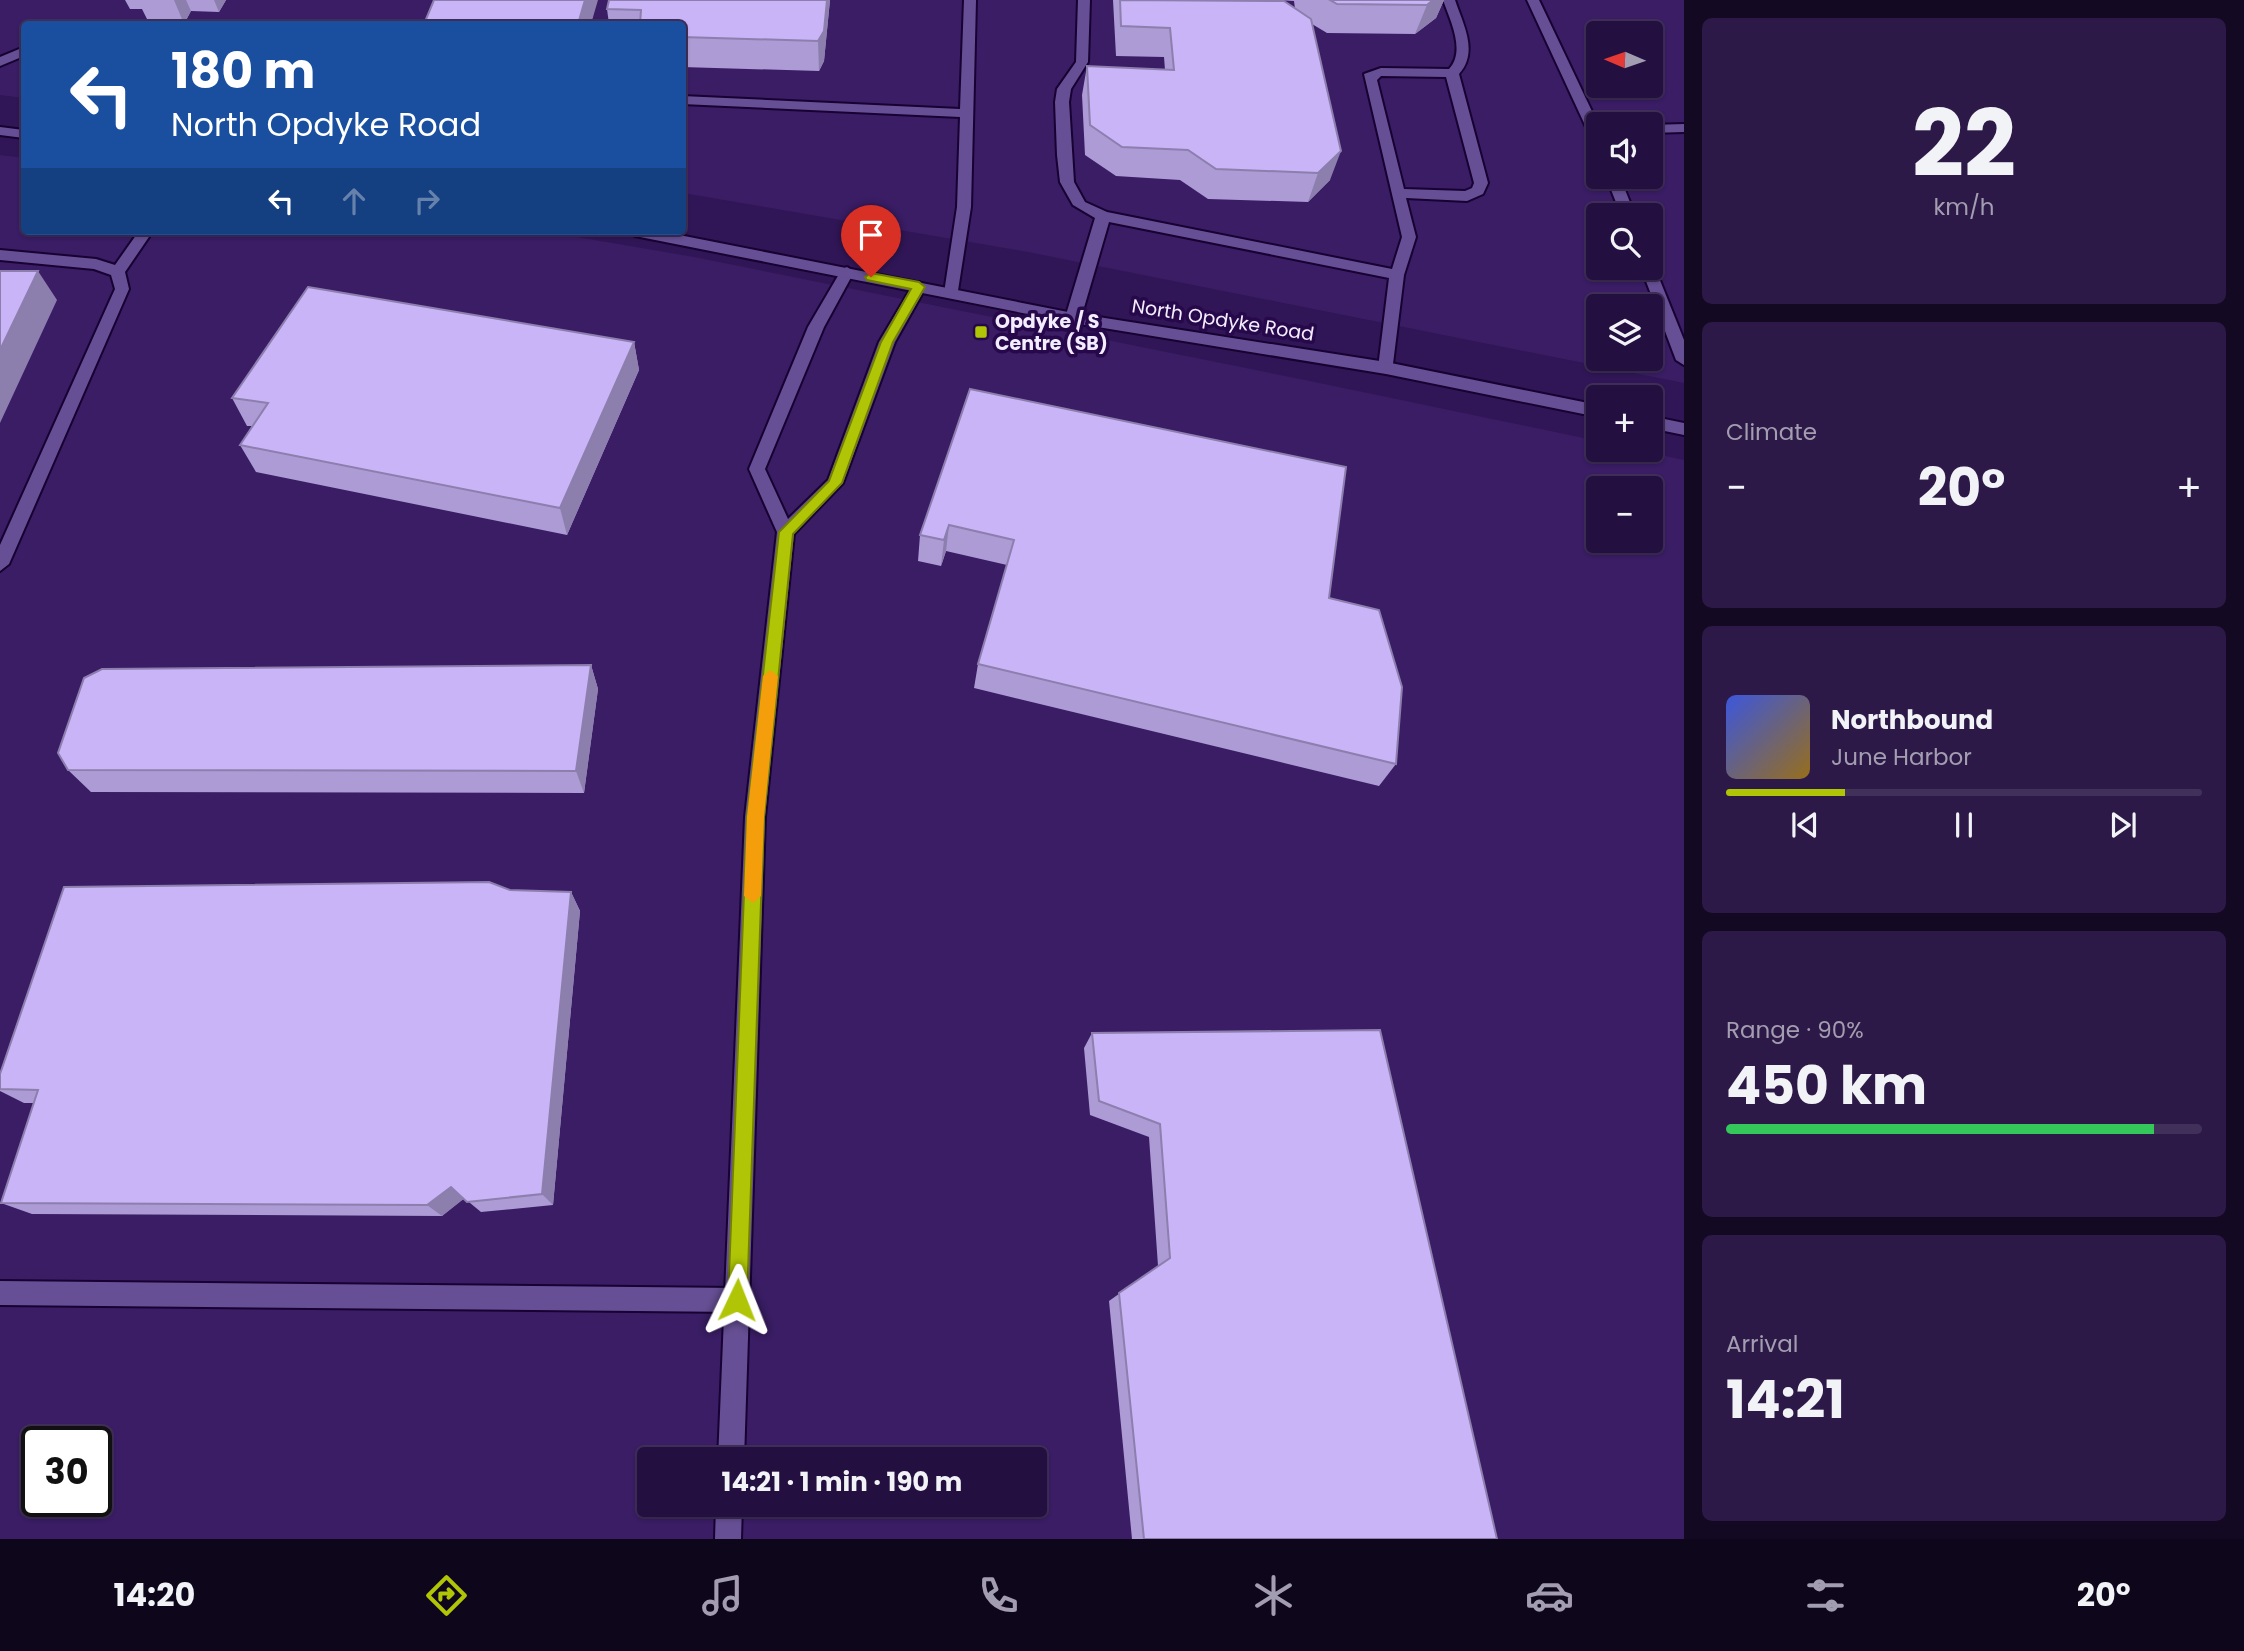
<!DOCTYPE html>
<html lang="en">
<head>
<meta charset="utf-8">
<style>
  body { margin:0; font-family:Poppins,sans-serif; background:#2c1947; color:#f1f3f6; height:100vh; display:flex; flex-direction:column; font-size:26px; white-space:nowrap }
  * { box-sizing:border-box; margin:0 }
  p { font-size:23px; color:#a39db1 }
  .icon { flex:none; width:38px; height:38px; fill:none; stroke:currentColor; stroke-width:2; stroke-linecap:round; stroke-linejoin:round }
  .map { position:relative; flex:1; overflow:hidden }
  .sheet { display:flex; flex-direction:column; gap:18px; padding:18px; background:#140923; width:560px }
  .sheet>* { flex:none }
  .hud { position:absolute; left:21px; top:21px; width:665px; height:214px; border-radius:7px; box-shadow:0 2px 5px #0004,0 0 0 2px #413059; background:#1a4fa0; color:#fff; overflow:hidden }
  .needle { width:46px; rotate:272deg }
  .buttons { position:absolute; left:1586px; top:21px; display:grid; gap:14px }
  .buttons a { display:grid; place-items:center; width:77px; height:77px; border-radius:7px; background:#241040; box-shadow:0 2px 5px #0004,0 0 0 2px #413059; font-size:35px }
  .speed { position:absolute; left:21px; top:1426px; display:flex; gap:14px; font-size:35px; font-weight:700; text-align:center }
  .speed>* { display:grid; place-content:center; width:91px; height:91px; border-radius:50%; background:#241040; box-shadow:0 2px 5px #0004,0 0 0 2px #413059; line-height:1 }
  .speed .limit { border:4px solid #111; border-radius:10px; background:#fff; color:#111 }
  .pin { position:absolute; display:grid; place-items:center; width:60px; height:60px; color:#fff; margin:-72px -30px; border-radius:50% 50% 50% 0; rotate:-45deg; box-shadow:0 0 7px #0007 }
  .pin .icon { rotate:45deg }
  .me { position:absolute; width:77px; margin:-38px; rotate:2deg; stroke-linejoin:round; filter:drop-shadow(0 0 5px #0008) }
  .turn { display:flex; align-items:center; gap:24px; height:147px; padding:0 35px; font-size:32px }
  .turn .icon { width:91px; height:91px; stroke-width:2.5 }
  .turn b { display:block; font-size:49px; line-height:60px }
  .lanes { display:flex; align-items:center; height:66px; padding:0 35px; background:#0003; justify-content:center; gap:35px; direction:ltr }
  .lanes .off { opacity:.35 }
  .big { font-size:52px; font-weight:700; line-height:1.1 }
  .sheet .card { flex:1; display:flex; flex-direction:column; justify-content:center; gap:10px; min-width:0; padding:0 24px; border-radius:10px; background:#2c1947 }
  .sheet .dial { align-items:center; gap:0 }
  .dial b { font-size:91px; line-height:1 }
  .song { display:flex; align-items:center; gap:21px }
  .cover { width:84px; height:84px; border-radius:10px; background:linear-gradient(135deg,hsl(230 70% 55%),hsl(40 70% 35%)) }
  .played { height:7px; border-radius:4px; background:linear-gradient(90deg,#afc505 25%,#413059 25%) }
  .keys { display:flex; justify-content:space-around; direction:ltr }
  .heat { display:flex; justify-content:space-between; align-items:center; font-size:38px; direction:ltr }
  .charge { height:10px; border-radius:5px; background:linear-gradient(90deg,#34c759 90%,#413059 0) }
  .trip { position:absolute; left:637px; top:1447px; width:410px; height:70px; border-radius:7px; background:#241040; box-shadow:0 2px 5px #0004,0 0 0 2px #413059; font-weight:700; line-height:70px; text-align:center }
  .menu { display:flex; height:112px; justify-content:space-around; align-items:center; background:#0e061a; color:#a39db1 }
  .menu .icon { width:49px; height:49px }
  .menu .on { color:#afc505 }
  .menu b { font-size:32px; color:#f1f3f6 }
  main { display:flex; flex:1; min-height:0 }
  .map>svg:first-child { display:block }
</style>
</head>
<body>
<main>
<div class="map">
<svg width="1684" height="1539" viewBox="0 0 1684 1539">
  <rect width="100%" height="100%" fill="#301656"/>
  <path fill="#3a1d65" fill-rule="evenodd" d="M0,0H1684V383L1028,252L683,193L682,24H24V98L0,95ZM1598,33H1650V86H1598ZM1598,124H1650V177H1598ZM1598,215H1650V268H1598ZM1598,306H1650V359H1598Z
    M0,155L24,158V231H542L694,257L1305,380L1598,441V450H1637L1684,460V1539H0ZM1598,488H1650V541H1598ZM37,1442H96V1502H37ZM649,1460H1034V1505H649Z"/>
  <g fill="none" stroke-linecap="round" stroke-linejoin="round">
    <defs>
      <path id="service" d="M964,0H976L971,207L957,297H947L944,293L957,207L960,117L682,104V96L960,109Z
        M1078,0H1090L1088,62L1071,89L1069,102L1074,182L1085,202L1107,212L1392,269L1402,237L1364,74L1381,68L1449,69C1466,51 1450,20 1443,0H1455C1463,24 1479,52 1459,74L1488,183L1483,194L1467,201L1406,198L1416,237L1404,275L1392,372L1386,374L1378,368L1389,278L1109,222L1081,318L1078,322H1068L1065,318L1095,218L1073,205L1060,182L1057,155L1055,102L1057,89L1076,62ZM1381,76L1446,77L1474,183L1472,188L1465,191L1404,189L1377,80Z
        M1527,0H1539L1598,124V142L1591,138Z
        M24,47V56L0,66V57Z
        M1684,124V132L1650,133V125Z
        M1606,177H1620L1635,215H1621Z
        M139,231H153L125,272L129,289L9,564L0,571V545L115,289L111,275L94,269L0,260V250L96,259L115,265Z
        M1650,264L1655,268L1684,340V365L1676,360L1641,268H1650Z
        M0,1281L738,1288L746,1292L750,1300L746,1308L738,1312L0,1305Z"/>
      <path id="minor" d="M847,267L854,272L824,327L765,469L788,519L828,480L879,342L914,283L919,282L926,287L895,342L843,483L794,534L765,817L744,1460H718L745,817L777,532L749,469L808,327L842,269Z
        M716,1505H742L741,1539H715Z"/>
      <path id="secondary" d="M0,127L24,130V138L0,135Z
        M628,231H659L1073,313L1386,362L1598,405V417L1386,374L1073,323L635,236Z
        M1650,416L1684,423V435L1650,428Z"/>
    </defs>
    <use href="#service" stroke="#170232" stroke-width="4"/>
    <use href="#minor" stroke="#170232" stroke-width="4"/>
    <use href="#secondary" stroke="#170232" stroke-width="4"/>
    <use href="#service" fill="#664f94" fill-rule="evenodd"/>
    <use href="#minor" fill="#664f94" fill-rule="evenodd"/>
    <use href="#secondary" fill="#664f94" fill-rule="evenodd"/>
  </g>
  <path fill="#ac9bd4" d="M125,0H226L219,12L191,11L184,24L149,23L142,9H130Z
    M609,0H830L824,61L819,71L682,67V24H609L607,9Z
    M1113,0H1238V1L1295,9L1294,1L1277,0H1444L1436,18L1415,34L1327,33L1312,24L1330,180L1308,202L1208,199L1180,180L1116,176L1085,155L1082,95L1087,66L1165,70L1164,57L1116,56Z
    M634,342L639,370L567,535L256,472L240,445L252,426H247L232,398Z
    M970,389L1329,598L1396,764L1379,786L974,688L978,664L1007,565L946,551L941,566L918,561L920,535Z
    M591,665L598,689L584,793L91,792L68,770Z
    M510,890L571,892L580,911L553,1205L481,1212L464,1198L442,1216L32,1214L1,1203L34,1103H24L0,1091V1074Z
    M1092,1033L1497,1539H1132L1109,1301L1158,1266L1149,1137L1090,1115L1084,1048Z"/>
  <path fill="#8c7ead" d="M174,0H186L191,11L184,24Z
    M214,0H226L219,12Z
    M585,0H598L591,24H578Z
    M827,0H830L824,61L819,71L818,41Z
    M1433,0H1444L1436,18L1415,34L1427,5Z
    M1341,151L1330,180L1308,202L1318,173Z
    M38,271L57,300L0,423V350Z
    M634,342L639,370L567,535L560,508Z
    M949,525L946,551L941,566L944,540Z
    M591,665L598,689L584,793L576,771Z
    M571,892L580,911L553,1205L542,1194Z
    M451,1187L465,1198L442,1216L427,1205Z"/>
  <path fill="#c8b4f7" stroke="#8c7ead" stroke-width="2" d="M434,0H585L578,24H424Z
    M609,0H827L824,31L818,41L682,37V24H640L641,10L607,9Z
    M1120,0L1284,1L1311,19L1341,151L1318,173L1216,169L1188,150L1122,147L1090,125L1087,66L1174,70L1170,28L1121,26Z
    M1330,0H1433L1427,5L1337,4Z
    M0,271H38L0,350Z
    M308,287L634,342L560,508L240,445L268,403L232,398Z
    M970,389L1346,467L1329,598L1379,610L1402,687L1396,764L978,664L1014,540L949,525L944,540L920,535Z
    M591,665L576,771L68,770L58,753L84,678L102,669Z
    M489,882L510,890L571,892L542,1194L467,1202L451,1187L427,1205L1,1203L38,1090L0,1089V1074L64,887Z
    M1380,1030L1497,1539H1144L1119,1293L1170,1258L1160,1124L1099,1101L1092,1033Z"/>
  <path fill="#afc505" stroke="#728003" stroke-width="2" d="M871,273L919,282L925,287L893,342L842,483L793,534L764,817L747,1300L744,1307L737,1309L730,1307L728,1300L747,817L779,532L829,481L881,342L911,289L867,280L865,277Z"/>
  <path fill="#f59e0b" d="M770,670L778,676L764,817L761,896L753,903L744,896L747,817L763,676Z"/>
  <rect fill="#afc505" stroke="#27094b" stroke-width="2.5" x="974" y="325" width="14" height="14" rx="3.5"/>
  <g text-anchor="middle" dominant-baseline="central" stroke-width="7" stroke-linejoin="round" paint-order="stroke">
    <g font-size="19" fill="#f3eeff" stroke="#27094b">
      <text transform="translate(1223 320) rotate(9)">North Opdyke Road</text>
    </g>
    <g font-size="19" font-weight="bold" fill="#f3eeff" stroke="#27094b" text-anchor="start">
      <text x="995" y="321">Opdyke / S<tspan x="995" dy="22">Centre (SB)</tspan></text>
    </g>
  </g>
</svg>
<div class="buttons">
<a><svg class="needle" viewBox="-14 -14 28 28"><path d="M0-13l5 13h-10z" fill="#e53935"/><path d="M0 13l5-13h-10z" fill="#a39db1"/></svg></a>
<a><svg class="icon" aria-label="sound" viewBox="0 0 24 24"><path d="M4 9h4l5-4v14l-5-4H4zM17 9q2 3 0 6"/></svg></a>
<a><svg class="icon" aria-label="search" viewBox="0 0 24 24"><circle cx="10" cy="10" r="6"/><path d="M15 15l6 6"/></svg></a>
<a><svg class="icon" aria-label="layers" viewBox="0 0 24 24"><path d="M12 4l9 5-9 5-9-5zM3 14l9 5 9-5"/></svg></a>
<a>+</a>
<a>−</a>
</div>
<div class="speed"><div class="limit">30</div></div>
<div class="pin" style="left:871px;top:277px;background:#d93025"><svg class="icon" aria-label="arrive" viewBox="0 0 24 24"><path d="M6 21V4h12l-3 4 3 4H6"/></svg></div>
<svg class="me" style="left:737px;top:1300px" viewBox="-20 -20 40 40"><path d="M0-17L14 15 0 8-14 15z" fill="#afc505" stroke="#fff" stroke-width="4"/></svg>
<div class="trip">14:21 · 1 min · 190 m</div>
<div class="hud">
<div class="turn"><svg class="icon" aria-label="left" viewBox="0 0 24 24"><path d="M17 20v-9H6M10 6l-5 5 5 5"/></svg><div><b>180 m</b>North Opdyke Road</div></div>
<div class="lanes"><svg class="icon" aria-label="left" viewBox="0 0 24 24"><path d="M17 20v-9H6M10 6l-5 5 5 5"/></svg><svg class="icon off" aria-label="ahead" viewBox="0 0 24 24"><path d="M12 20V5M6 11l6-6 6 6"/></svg><svg class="icon off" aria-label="right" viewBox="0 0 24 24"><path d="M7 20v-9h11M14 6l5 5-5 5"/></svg></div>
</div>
</div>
<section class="sheet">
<div class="card dial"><b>22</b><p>km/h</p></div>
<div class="card"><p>Climate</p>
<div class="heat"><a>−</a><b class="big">20°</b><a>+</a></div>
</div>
<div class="card">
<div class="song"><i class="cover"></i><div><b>Northbound</b><p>June Harbor</p></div></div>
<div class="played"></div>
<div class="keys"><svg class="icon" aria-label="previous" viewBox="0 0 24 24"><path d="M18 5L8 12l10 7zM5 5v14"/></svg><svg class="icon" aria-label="pause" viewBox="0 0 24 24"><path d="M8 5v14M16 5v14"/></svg><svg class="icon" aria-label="next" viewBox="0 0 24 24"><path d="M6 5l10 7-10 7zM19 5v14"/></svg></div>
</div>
<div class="card"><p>Range · 90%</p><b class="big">450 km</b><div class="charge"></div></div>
<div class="card"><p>Arrival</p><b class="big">14:21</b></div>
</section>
</main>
<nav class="menu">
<b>14:20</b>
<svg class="icon on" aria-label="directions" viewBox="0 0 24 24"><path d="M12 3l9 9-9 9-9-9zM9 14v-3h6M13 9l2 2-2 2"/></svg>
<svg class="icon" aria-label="music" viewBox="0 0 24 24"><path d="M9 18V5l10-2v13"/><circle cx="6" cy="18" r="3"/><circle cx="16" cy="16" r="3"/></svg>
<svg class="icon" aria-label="phone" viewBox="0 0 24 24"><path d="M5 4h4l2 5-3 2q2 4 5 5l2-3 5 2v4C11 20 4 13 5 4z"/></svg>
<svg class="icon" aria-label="climate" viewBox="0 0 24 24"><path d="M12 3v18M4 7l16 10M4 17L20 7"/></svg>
<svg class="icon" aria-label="car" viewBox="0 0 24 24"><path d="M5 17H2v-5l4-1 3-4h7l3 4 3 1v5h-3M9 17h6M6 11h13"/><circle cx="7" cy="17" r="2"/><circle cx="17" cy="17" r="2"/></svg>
<svg class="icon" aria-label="filters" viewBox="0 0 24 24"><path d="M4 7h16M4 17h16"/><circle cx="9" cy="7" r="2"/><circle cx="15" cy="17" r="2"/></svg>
<b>20°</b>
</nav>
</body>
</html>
